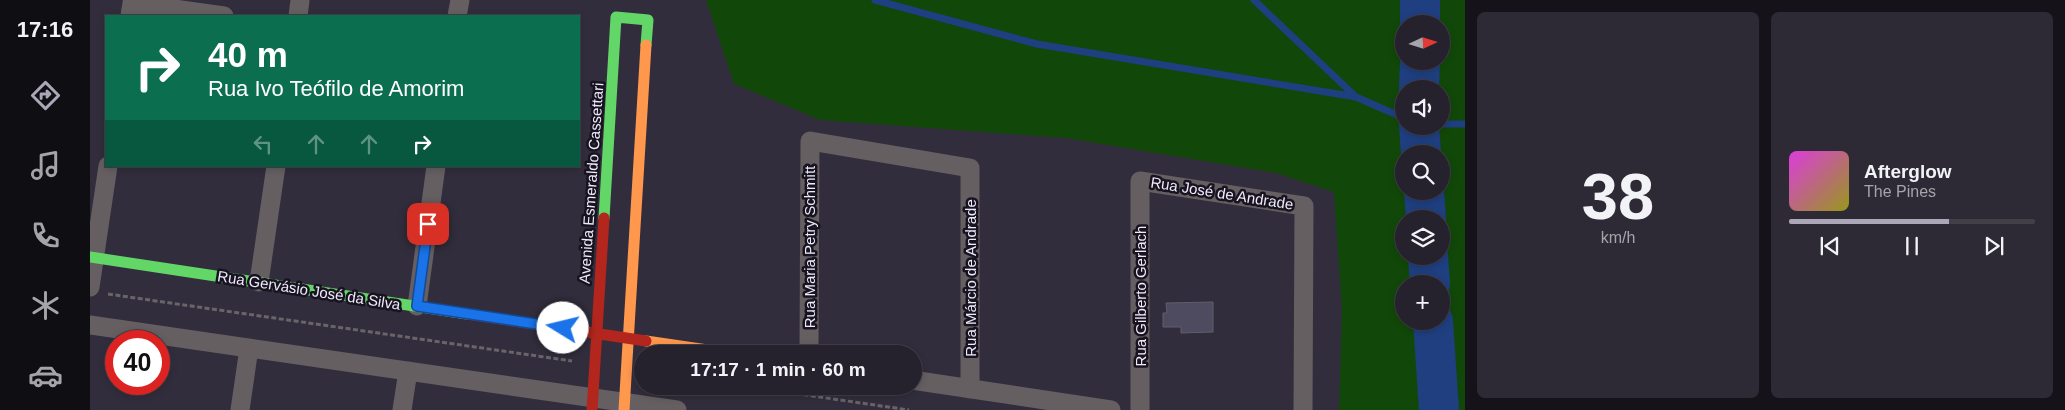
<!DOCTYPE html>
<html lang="en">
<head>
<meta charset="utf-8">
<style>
  body { margin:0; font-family:Arial,sans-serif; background:#2e2a35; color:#f1f3f6; height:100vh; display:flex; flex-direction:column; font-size:19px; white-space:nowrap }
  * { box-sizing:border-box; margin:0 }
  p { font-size:16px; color:#a4a4aa }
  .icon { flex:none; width:28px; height:28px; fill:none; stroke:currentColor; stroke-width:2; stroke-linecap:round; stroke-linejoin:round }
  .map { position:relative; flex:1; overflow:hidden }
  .side { display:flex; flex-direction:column; gap:12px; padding:12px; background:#151319; width:600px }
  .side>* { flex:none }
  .hud { position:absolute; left:15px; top:15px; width:475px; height:152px; border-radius:0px; box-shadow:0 2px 8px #0003,0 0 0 1px #423f49; background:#0b6e4f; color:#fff; overflow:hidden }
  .needle { width:32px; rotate:86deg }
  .buttons { position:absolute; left:1305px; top:15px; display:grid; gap:10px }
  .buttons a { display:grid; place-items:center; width:55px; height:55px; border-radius:50%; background:#26222d; box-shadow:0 2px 8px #0003,0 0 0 1px #423f49; font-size:25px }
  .speed { position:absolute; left:15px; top:330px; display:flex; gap:10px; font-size:25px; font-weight:700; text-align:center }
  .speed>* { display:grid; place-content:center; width:65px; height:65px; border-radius:50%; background:#26222d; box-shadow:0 2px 8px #0003,0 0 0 1px #423f49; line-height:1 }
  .speed .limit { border:8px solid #d22; background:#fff; color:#111 }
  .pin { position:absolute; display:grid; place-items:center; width:42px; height:42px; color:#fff; margin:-21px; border-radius:10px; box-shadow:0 2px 8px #0006 }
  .me { position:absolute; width:55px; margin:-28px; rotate:279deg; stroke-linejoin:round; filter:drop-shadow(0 0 4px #0008) }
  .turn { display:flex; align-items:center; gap:18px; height:105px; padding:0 20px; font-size:22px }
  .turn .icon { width:65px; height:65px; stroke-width:2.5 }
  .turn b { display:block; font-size:35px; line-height:42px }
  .lanes { display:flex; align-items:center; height:48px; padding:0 20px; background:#0003; justify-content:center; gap:25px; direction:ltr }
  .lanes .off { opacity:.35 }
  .side .card { flex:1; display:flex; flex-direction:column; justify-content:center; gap:8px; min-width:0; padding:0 18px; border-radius:8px; background:#2e2a35 }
  .side .dial { align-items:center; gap:0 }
  .dial b { font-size:65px; line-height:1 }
  .song { display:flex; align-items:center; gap:15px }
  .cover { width:60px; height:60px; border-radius:8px; background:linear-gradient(135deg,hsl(300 70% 55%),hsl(60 70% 35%)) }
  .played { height:5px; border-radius:2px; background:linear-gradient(90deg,#aca7b8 65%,#423f49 65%) }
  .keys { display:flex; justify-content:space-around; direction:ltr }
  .side .tiles { flex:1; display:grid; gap:12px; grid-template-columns:repeat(2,1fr) }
  .trip { position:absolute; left:544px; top:345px; width:288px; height:50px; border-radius:25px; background:#26222d; box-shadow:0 2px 8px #0003,0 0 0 1px #423f49; font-weight:700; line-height:50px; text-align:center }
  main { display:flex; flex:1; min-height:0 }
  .tab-bar { display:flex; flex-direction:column; width:90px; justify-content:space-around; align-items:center; background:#0f0e12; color:#a4a4aa }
  .tab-bar .icon { width:35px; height:35px }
  .tab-bar .active { color:#aca7b8 }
  .tab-bar b { font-size:22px; color:#f1f3f6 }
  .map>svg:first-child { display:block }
</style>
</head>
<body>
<main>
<nav class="tab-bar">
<b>17:16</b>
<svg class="icon active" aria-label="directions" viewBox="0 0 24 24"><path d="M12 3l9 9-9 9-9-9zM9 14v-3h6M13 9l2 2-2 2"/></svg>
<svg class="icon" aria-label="music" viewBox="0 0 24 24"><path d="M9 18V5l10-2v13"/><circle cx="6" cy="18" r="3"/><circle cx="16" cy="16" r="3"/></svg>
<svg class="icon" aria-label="phone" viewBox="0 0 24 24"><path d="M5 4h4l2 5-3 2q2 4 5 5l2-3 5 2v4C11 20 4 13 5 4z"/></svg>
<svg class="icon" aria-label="climate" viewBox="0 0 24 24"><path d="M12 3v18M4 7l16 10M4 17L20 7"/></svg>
<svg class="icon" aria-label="car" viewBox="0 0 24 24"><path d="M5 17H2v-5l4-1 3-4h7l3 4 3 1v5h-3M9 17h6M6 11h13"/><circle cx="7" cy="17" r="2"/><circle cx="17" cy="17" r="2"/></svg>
</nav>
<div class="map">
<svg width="1375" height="410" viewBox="0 0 1375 410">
  <rect width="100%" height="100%" fill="#322d3c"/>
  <path fill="#114809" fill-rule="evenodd" d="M616,0H1375V410H1249L1252,310L1244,192L1186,173L976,138L730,120L644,84ZM1314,24H1351V61H1314ZM1314,89H1351V126H1314ZM1314,154H1351V191H1314ZM1314,219H1351V256H1314ZM1314,284H1351V321H1314Z"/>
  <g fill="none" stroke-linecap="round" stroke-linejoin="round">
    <path stroke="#1f3f80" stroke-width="7" d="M785,0L947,44L1266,97L1314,118
      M1164,0L1266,97
      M1351,124H1375"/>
    <path stroke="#1f3f80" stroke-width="40" d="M1330,24V0
      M1329,89L1330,61
      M1329,126L1331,154
      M1334,191L1336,219
      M1338,256L1340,284
      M1343,321L1349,410"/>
  </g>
  <path fill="#4e4b61" stroke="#605e6b" d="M1123,302V332L1091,333V327H1073V313H1077L1076,303Z"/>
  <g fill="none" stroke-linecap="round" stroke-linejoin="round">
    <path stroke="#696469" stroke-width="3" stroke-dasharray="5 2.5" stroke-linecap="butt" d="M18,294L482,361
      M654,386L819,410"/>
    <path stroke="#655f62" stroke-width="19" d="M40,16L42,3L134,16
      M208,16L210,0
      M367,16L370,0
      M169,282L186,166
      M0,287L18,166
      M327,306L346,166
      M0,325L587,410
      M719,354L720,141L880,168V389
      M822,380L1021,410
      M150,410L159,348
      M312,410L318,371
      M1050,410V181L1214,206L1213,410"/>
    <path stroke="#63d668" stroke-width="11" d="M514,218L526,17L558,20L556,45
      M0,257L377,314"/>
    <path stroke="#ff974d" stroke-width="11" d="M556,341L645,354
      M534,410L556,45"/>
    <path stroke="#b3261e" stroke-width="11" d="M377,314L556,341
      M502,410L514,218"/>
  </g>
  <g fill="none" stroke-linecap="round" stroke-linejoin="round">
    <defs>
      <path id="route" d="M338,224L327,306L473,328"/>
    </defs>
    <use href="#route" stroke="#114b97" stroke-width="12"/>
    <use href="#route" stroke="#1a73e8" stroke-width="9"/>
  </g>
  <g text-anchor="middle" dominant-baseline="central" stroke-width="5" stroke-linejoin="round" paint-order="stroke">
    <g font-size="15" fill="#eee9fb" stroke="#17131f">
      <text transform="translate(501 183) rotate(-86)">Avenida Esmeraldo Cassettari</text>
      <text transform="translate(1132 193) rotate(9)">Rua José de Andrade</text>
      <text transform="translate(719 247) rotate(-90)">Rua Maria Petry Schmitt</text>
      <text transform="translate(880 278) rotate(-90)">Rua Márcio de Andrade</text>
      <text transform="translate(219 290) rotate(9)">Rua Gervásio José da Silva</text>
      <text transform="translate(1050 296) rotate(-90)">Rua Gilberto Gerlach</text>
    </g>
  </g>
</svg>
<div class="buttons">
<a><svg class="needle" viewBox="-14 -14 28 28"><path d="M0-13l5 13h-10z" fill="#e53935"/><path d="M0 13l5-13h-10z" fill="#a4a4aa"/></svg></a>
<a><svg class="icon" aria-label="sound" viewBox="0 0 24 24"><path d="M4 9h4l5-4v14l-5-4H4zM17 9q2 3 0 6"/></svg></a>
<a><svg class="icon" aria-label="search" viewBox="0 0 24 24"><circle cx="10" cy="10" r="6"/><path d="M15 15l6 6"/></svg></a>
<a><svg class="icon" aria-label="layers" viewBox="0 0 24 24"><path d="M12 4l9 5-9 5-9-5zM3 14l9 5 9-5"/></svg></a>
<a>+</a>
</div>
<div class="speed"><div class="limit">40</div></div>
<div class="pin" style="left:338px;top:224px;background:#d93025"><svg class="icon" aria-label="arrive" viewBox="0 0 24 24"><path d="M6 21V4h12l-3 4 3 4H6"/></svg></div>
<svg class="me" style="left:473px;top:328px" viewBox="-20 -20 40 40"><circle r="19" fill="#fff"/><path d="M0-13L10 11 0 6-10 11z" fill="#1a73e8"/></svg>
<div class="trip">17:17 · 1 min · 60 m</div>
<div class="hud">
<div class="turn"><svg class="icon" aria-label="right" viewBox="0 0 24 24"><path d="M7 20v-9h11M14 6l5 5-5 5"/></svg><div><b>40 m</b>Rua Ivo Teófilo de Amorim</div></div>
<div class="lanes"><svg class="icon off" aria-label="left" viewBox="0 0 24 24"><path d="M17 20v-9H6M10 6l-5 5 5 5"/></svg><svg class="icon off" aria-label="ahead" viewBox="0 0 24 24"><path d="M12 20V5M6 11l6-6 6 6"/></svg><svg class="icon off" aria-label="ahead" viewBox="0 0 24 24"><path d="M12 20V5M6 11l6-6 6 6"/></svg><svg class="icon" aria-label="right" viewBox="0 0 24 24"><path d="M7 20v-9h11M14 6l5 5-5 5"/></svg></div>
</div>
</div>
<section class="side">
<div class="tiles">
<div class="card dial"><b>38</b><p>km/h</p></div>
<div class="card">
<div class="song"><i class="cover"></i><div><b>Afterglow</b><p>The Pines</p></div></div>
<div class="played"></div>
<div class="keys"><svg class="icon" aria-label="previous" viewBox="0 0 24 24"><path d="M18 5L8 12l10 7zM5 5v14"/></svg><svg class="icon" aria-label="pause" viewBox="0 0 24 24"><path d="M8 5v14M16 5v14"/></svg><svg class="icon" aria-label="next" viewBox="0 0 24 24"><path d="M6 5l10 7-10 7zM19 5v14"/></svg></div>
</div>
</div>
</section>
</main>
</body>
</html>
